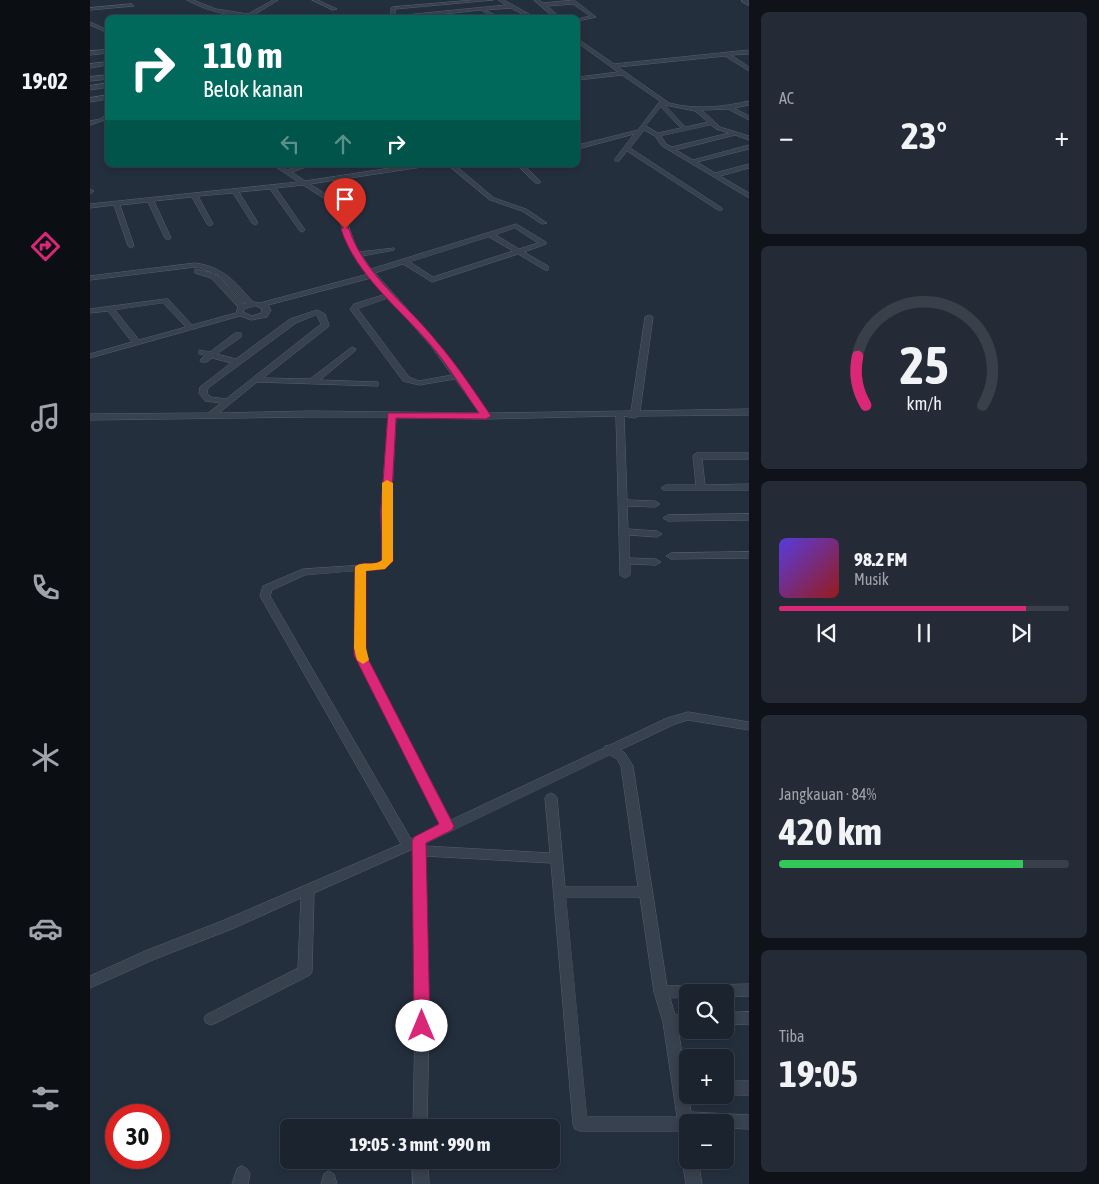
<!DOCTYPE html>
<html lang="id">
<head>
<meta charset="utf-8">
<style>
  body { margin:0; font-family:"Asap Condensed",sans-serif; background:#242b36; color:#f1f3f6; height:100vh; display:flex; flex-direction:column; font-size:19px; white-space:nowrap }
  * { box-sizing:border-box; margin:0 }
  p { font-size:16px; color:#a0a4aa }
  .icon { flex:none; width:28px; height:28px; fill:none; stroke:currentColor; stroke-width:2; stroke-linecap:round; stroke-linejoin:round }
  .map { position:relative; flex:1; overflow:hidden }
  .drawer { display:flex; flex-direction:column; gap:12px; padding:12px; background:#0f1319; width:350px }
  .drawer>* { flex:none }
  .banner { position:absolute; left:15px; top:15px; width:475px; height:152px; border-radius:8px; box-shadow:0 2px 8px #0003,0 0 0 1px #39404a; background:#00695c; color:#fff; overflow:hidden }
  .tools { position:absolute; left:589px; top:984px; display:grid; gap:10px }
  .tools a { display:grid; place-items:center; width:55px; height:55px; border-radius:8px; background:#1b232e; box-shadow:0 2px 8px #0003,0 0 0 1px #39404a; font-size:25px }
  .speed { position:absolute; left:15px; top:1104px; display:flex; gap:10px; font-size:25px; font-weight:700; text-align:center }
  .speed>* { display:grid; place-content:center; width:65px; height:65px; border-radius:50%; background:#1b232e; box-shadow:0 2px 8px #0003,0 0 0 1px #39404a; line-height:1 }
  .speed .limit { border:8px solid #d22; background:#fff; color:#111 }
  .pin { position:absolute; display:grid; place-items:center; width:42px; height:42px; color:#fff; margin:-51px -21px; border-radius:50% 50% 50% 0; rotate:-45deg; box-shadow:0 0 5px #0007 }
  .pin .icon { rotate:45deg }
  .me { position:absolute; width:55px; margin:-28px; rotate:0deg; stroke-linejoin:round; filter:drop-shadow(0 0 4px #0008) }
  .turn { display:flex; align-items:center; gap:18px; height:105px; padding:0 15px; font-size:22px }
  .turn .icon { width:65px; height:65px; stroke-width:2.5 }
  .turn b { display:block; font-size:35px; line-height:42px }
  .lanes { display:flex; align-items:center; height:48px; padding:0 15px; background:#0003; justify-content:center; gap:25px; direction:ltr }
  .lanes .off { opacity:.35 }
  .big { font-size:38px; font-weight:700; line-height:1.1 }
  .drawer .tile { flex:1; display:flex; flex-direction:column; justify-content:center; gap:8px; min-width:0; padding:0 18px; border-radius:8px; background:#242b36 }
  .drawer .dial { align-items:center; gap:0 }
  .dial svg { height:130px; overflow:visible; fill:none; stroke:#39404a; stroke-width:7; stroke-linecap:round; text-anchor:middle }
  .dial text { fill:#f1f3f6; stroke:none }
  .song { display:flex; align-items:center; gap:15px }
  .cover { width:60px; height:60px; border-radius:8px; background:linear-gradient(135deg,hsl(250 70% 55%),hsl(0 70% 35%)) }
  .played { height:5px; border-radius:2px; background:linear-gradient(90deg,#db2777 85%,#39404a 85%) }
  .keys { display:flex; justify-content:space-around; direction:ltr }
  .heat { display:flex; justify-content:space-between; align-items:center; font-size:28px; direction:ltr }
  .charge { height:8px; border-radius:4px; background:linear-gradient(90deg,#34c759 84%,#39404a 0) }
  .trip { position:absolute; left:190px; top:1119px; width:280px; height:50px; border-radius:8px; background:#1b232e; box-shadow:0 2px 8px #0003,0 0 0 1px #39404a; font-weight:700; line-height:50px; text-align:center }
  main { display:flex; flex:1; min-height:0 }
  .menu { display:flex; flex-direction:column; width:90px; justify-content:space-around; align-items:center; background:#0b0e12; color:#a0a4aa }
  .menu .icon { width:35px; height:35px }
  .menu .selected { color:#db2777 }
  .menu b { font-size:22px; color:#f1f3f6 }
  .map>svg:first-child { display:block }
</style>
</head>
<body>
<main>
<nav class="menu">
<b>19:02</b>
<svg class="icon selected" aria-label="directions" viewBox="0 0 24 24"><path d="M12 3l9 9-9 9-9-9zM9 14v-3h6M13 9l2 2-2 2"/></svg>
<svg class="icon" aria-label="music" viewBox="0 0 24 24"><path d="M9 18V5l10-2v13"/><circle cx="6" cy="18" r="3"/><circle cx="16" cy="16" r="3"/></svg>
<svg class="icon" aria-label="phone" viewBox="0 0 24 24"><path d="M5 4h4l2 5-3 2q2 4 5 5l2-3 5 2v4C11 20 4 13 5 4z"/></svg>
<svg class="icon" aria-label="climate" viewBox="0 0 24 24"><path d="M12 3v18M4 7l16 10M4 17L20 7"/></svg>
<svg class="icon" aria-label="car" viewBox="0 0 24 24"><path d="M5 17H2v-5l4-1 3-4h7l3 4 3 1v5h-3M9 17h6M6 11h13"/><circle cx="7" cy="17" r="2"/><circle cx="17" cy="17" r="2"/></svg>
<svg class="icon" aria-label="filters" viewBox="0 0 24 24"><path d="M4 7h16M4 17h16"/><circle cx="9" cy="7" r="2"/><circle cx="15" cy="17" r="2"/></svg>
</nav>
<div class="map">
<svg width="659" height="1184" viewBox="0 0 659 1184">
  <rect width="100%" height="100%" fill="#242f3e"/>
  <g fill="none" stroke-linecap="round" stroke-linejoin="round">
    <defs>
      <path id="minor" d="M97,0H103L126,9L158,14L183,0H188L164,15L176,18C150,18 119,13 97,0Z
        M222,0H228L247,9L243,10Z
        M384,0H403L305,9V16L416,5L408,0H414L446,18H439L421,8L395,10L411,18H404L391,10L317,18H294L301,16V8L303,7Z
        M444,0H449L453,3L484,0L506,17L488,21V19L500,16L483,4L457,6L471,18H465Z
        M652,0H659L658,2L659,6L652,2Z
        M42,4L44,6L0,10V8Z
        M0,22L18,30V33L0,25Z
        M488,39L524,64L659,50V54L641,55L659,67V71L635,56L528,67L579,103C605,110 633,107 659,101V105L644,108L659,116V120L638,109L612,110L630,127L659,136V140L645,135L586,150L603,160L659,145V149L607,162L625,173L659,164V168L630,176L659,193V198L572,146L565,136L554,130L540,148L632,208V210H628L537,151L529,161H525V159L544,134L488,149V145L548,130L570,101L532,75L488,80V77L528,72L488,43ZM575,105L605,111L618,122L596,127ZM571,107L591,128L568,133L556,126ZM621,125L626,129L639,133L582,147L576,144L571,136Z
        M18,50V53L0,55V51Z
        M18,62V65L0,68V64Z
        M18,75V79L0,81V77Z
        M18,83V87L0,90V86Z
        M18,95V99L0,102V98Z
        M18,114V119L0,125V121L10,119Z
        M183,165H190L197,170L213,165H222L202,172L215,181L320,165H335L332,167L220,184C233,192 244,199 252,213C260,225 262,240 269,252L304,248V250L272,256L281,269L426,224L456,242V244L434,252L458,266V270H455L428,254L342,282L313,264L285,273L347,342L398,413L541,411L555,317L559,315L563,317L550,411L659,409V415L548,416L545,418L534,416L537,500L565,501L570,504L565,507L537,506L538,529L567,531L572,534L567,537L539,535V558L566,559L571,562L566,565L540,564V575L535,578L530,575L526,416L396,419L306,418L301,510L302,561L294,569L275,570V655L361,820L514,748L515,746L520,745L577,718L598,712L659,722V730L598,720L585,724L530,750L535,753L543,766L577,986L659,984V996L635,997V992H598V997L580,998L585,1015H598V1027L588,1028L601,1112L659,1115V1129L635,1128V1122H598V1149L593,1147L589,1131H490L485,1129L483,1124L461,863L335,856L339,1026L337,1128H323L325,1026L323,849L224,893L222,971L220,975L126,1023L121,1025L116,1023L114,1019L116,1015L208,968L211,898L142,929L65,959L0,988V976L55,951L132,921L311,844L170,596L173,586L213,569L288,564L292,560L291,510L298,417H220L0,420V414L118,413L131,403L115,401L109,393L110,387L141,363L122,358L117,362H111L110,360L115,355L109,354V350L120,352L145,333H151V337L127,354L146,359L200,319L227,310L235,314L239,325L238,327L173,378L220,379L262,347L266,349L265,351L230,380L285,382H288V386L167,382L129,413L220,411L390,413L365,379L329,385L313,381L260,309L264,304L296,294L281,278L178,305L181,310L177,317L161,320L150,316L0,358V354L42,342L18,311L0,313V309L75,299H78L102,325L146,313L148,307L121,278L105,273V269L127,274L154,304H156C141,287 129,271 105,267L0,280V276L105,263C134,267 145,282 163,302L170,303L278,274L268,263L257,242L247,214L235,199L213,185L186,188L215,230L212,232L210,231L180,189L149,192L168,223L165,225L162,223L143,193L108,196L123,224L120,226L117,224L102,197L64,201L81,238L78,240L75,238L58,202L30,205L44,246L41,248L38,246L24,205L0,208V204L208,182ZM425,228L448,243L429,249L406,235ZM399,237L423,251L343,277L320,262ZM299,298L341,346L362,375L329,381L319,377L268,309ZM73,303L96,327L49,340L25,310ZM166,306L172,309L171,313L162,316L153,312L155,309ZM227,315L231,324L136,399L121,397L117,393L118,388L206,323ZM265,571V655L351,825L321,839L180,596L182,590L215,575ZM520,755L527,759L531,766L548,887H475L467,798L465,795L461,793L457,795L455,798L460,853L335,846V844ZM476,897H550L564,992L573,1022L587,1117H497Z
        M358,165H365L404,198L436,209L457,223L452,224L432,211L400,200Z
        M427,165H434L450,181V183H446Z
        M0,189L4,191L0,194Z
        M607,453H659V459H612L615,485L659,484V490H573L571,488L576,485H606L603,456Z
        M659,514V520L578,521L573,518L578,515Z
        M659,552V558L581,559L576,556L581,553Z
        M659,1012V1024L635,1025V1013Z
        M635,1081H659V1095H635Z
        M598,1154V1160H608L612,1184H596L592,1160L595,1155Z
        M322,1160H338L339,1184H323Z
        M152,1166L157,1169L160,1174L158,1184H142L147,1169Z
        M239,1171L244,1174L247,1184H231L234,1174Z"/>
    </defs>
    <use href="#minor" stroke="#565f6c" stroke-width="1"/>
    <use href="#minor" fill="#38414e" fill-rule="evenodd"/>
  </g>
  <path fill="#db2777" stroke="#8e194d" d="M255,226L259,229C274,275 318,305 347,342C367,365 384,391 401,416L396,419L306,418L301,510L303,561L295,569L276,571V655L364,826L362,830L336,843L340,1026L337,1031L332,1033L326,1031L324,1026L322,841L324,837L349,824L264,655L265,567C272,560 284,567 292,560L291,510L298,413H389C373,390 358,365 340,344C309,308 266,275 251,229Z"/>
  <path fill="#f59e0b" d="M297,480L303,483V561L295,569L276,571V648L279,660L273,664L267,660L264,648L265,567C272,560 284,567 292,560V483Z"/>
</svg>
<div class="tools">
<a><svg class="icon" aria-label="search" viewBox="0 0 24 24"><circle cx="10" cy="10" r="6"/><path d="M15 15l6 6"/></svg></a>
<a>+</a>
<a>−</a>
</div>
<div class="speed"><div class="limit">30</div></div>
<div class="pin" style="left:255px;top:229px;background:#d93025"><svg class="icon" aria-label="arrive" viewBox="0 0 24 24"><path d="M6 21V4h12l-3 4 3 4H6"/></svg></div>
<svg class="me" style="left:332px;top:1026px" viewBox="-20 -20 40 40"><circle r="19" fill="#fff"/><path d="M0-13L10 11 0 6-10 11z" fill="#db2777"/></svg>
<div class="trip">19:05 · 3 mnt · 990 m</div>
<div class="banner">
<div class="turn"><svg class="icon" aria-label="right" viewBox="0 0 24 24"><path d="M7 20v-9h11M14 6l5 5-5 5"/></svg><div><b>110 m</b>Belok kanan</div></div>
<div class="lanes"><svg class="icon off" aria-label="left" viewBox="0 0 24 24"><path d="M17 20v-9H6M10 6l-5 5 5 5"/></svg><svg class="icon off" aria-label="ahead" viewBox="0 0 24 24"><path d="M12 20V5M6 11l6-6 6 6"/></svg><svg class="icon" aria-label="right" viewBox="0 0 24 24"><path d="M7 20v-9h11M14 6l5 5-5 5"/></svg></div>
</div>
</div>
<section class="drawer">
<div class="tile"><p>AC</p>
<div class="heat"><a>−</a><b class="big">23°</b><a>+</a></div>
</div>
<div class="tile dial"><svg viewBox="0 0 100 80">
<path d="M14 69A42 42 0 1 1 86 69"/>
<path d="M14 69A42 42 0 0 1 9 39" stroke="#db2777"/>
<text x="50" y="56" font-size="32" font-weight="700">25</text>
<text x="50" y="72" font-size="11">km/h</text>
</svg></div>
<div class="tile">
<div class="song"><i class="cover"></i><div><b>98.2 FM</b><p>Musik</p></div></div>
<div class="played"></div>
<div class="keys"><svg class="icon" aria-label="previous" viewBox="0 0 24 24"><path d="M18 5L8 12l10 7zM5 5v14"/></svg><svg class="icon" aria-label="pause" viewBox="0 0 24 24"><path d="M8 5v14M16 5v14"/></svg><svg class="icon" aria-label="next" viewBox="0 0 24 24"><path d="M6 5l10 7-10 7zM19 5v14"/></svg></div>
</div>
<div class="tile"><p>Jangkauan · 84%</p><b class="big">420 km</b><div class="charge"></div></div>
<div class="tile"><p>Tiba</p><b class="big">19:05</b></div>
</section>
</main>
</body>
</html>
